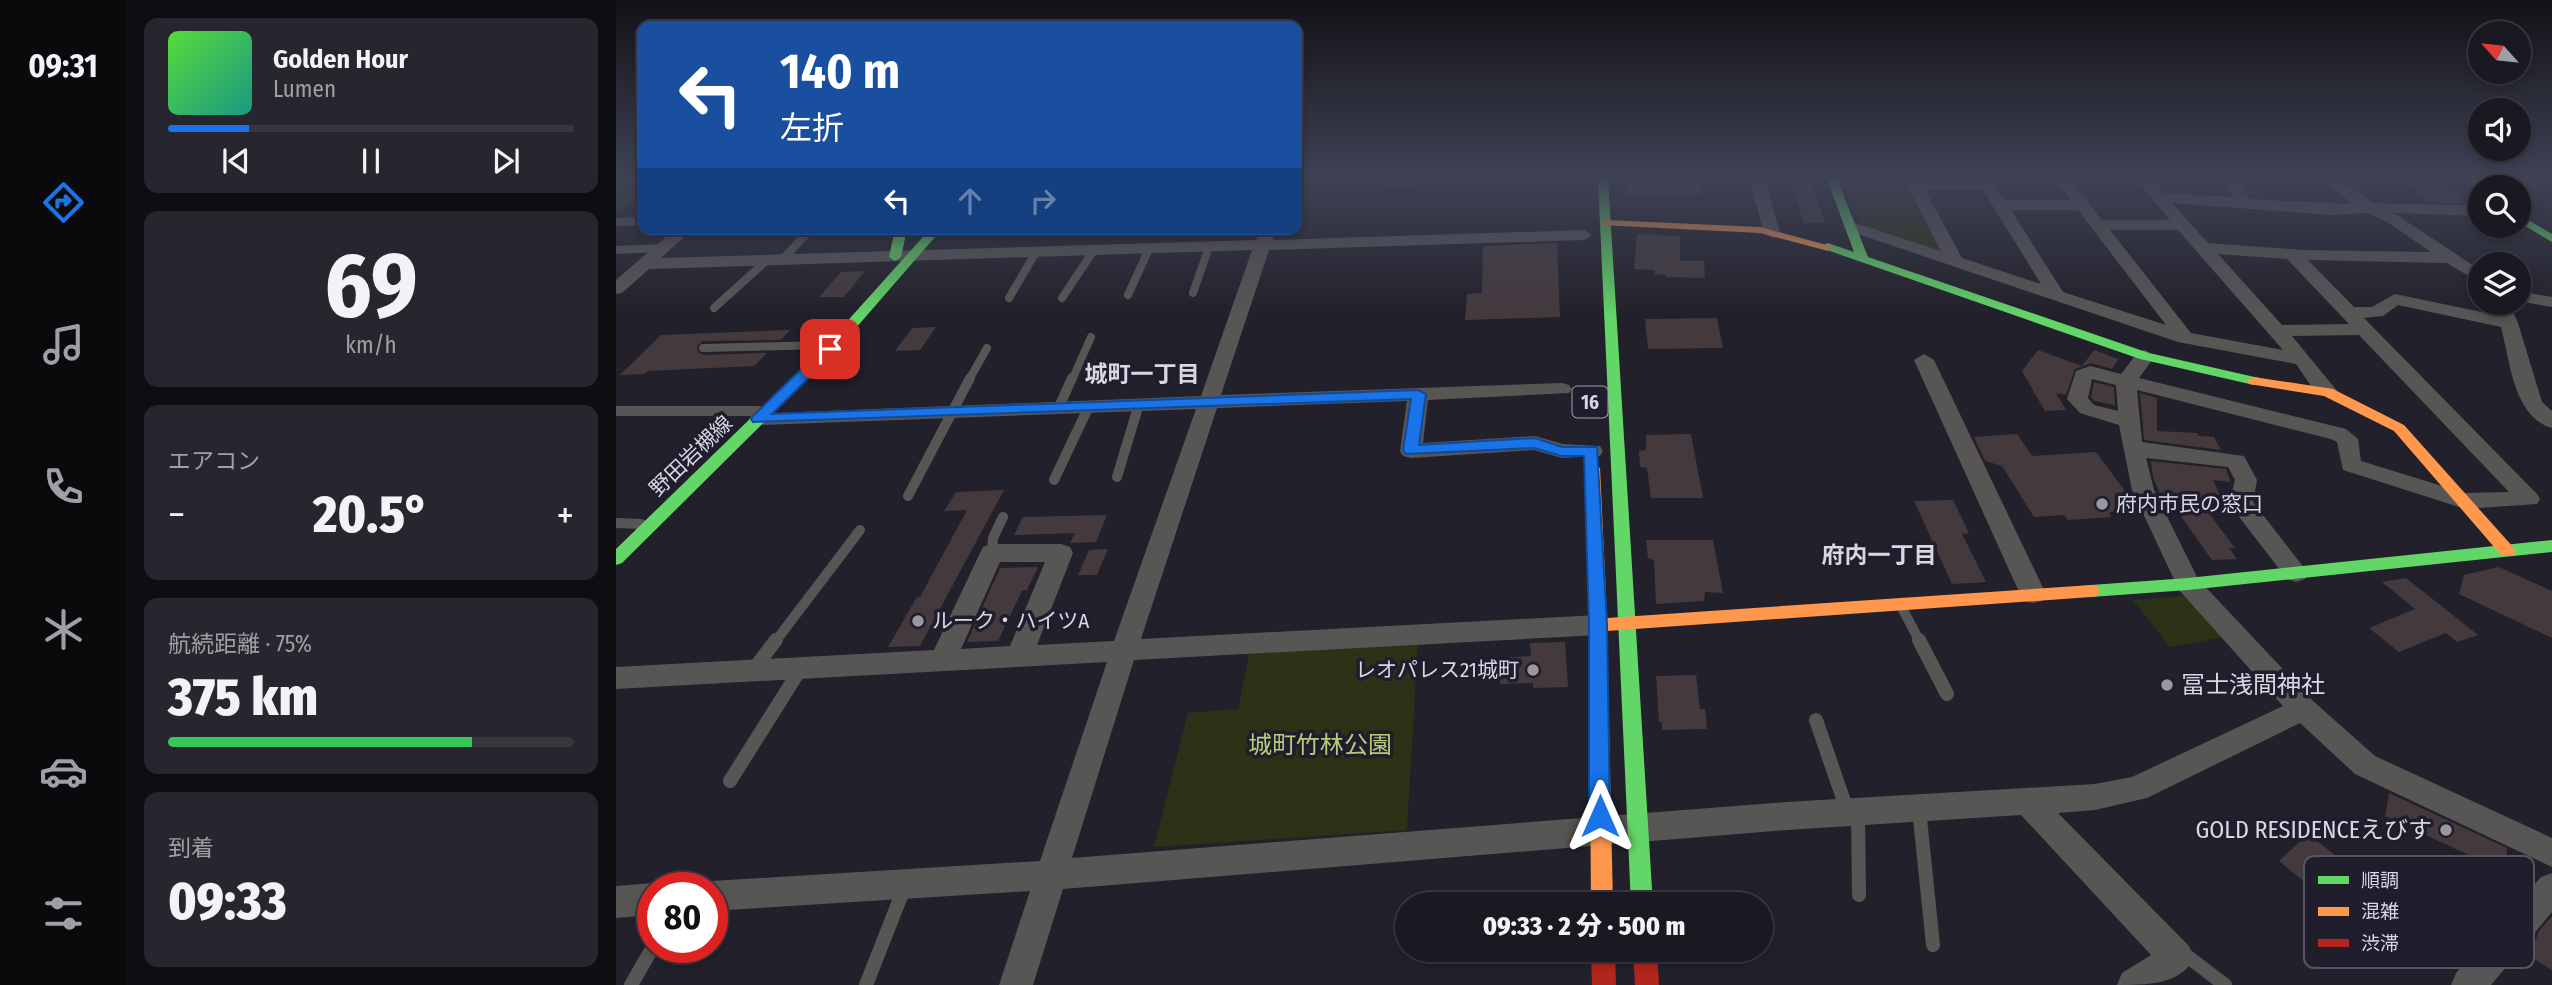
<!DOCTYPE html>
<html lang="ja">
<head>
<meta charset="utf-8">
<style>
  body { margin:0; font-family:"Fira Sans Condensed","Noto Sans JP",sans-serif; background:#27252d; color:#f1f3f6; height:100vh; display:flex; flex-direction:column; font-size:26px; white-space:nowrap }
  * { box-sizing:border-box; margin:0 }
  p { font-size:23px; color:#9fa0a5 }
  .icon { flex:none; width:38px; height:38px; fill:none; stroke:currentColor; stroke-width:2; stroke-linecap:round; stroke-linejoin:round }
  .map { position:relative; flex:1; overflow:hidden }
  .details { display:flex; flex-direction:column; gap:18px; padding:18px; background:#0e0d12; width:490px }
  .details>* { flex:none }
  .hud { position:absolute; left:21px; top:21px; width:665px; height:214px; border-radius:14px; box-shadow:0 4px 10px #0003,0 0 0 2px #38373e; background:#1a4fa0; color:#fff; overflow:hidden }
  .needle { width:46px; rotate:297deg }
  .tools { position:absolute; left:1852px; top:21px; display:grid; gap:14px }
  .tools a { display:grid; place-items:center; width:63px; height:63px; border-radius:50%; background:#1a1820; box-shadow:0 4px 10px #0003,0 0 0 2px #38373e; font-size:35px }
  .speed { position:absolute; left:21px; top:872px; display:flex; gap:14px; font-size:35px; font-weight:700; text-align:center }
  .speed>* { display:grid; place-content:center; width:91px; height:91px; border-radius:50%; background:#1a1820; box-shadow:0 4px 10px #0003,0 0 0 2px #38373e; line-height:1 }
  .speed .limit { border:10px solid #d22; background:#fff; color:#111 }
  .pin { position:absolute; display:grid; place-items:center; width:60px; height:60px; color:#fff; margin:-30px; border-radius:14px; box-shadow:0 4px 10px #0006 }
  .me { position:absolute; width:77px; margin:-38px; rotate:0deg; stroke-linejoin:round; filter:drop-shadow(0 0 5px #0008) }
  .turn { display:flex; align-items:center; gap:24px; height:147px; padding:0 28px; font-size:32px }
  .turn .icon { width:91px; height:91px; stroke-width:2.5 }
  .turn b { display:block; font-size:49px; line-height:60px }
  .lanes { display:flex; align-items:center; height:66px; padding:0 28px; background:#0003; justify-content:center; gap:35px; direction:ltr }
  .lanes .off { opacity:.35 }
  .big { font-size:52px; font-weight:800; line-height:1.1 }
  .details .tile { flex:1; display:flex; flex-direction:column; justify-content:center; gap:10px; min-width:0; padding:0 24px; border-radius:14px; background:#27252d }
  .details .dial { align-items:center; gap:0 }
  .dial b { font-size:91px; line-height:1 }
  .song { display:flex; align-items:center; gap:21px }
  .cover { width:84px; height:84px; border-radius:10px; background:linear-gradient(135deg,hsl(110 70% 55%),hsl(170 70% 35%)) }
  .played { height:7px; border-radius:4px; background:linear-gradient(90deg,#1a73e8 20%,#38373e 20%) }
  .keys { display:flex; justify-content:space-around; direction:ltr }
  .heat { display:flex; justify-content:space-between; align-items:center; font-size:38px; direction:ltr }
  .charge { height:10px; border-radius:5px; background:linear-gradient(90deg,#34c759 75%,#38373e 0) }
  .trip { position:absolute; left:779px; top:892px; width:378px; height:70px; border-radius:35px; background:#1a1820; box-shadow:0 4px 10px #0003,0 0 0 2px #38373e; font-weight:800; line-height:70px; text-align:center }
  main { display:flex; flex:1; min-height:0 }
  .menu { display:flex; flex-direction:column; width:126px; justify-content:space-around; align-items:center; background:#0a0a0d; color:#9fa0a5 }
  .menu .icon { width:49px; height:49px }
  .menu .active { color:#1a73e8 }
  .menu b { font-size:32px; color:#f1f3f6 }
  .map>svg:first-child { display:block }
</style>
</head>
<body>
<main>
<nav class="menu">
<b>09:31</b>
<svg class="icon active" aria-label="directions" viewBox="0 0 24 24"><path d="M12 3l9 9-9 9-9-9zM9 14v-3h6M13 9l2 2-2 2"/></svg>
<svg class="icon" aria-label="music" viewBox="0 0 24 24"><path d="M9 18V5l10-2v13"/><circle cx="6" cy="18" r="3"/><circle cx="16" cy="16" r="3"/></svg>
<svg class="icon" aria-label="phone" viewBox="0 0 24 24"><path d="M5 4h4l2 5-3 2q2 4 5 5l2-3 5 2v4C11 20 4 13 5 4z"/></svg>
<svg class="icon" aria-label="climate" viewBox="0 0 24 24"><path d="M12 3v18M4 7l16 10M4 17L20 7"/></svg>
<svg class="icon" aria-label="car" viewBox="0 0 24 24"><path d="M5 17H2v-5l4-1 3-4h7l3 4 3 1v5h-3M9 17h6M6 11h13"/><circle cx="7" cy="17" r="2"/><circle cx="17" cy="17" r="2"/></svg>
<svg class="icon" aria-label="filters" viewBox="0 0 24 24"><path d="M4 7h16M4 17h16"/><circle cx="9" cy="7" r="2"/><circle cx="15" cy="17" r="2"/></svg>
</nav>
<section class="details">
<div class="tile">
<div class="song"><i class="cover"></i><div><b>Golden Hour</b><p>Lumen</p></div></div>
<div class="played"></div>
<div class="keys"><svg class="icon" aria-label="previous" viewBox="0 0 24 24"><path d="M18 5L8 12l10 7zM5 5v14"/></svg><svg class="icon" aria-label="pause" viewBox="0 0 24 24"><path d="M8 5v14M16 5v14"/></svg><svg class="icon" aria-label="next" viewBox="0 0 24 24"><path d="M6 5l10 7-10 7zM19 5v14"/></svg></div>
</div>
<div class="tile dial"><b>69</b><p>km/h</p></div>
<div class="tile"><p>エアコン</p>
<div class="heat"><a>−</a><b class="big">20.5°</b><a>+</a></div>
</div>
<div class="tile"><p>航続距離 · 75%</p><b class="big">375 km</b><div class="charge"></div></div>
<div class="tile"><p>到着</p><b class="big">09:33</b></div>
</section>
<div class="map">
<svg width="1936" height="985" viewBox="0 0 1936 985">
  <rect width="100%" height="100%" fill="#22202a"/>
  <path fill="#2c3215" d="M0,179H26V195L0,216Z
    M730,179H854L855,182L769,188V183L728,184Z
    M1227,179H1289L1325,250L1320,252L1254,229L1245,222Z
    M1577,595L1613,636L1554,647L1517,600Z
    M802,641L791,830L538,847L572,713L622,709L634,651Z"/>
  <path fill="#443a3d" d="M1009,179H1084L1085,193L1014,196Z
    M1173,179H1193L1209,223H1188Z
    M1789,179H1822L1849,203L1813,202Z
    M1021,234L1064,236V261H1088L1089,278L1050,277V275L1039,274V270L1018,269Z
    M941,243L944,317L849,320L851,294L866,293L867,246Z
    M249,271L228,297H203L225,272Z
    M1101,318L1107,348L1032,349L1029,319Z
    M320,327L304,350L279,351L296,328Z
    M174,330L165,340L87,341L81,346L82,352L87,355L151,353L138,366L32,371L28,374L4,375L45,335Z
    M1422,350L1466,366L1478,350L1502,359L1496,369L1475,363L1459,369L1450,395L1440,393L1450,410L1429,411L1406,371Z
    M1478,382L1498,387L1499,405L1478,401L1475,397Z
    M1524,393L1541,398V431L1581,433L1583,436L1598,437L1605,450L1528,440Z
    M1075,434L1087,498H1035L1031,468L1024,467L1023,451L1030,450V435Z
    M1401,434L1416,456L1480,452L1523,510L1493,512L1495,517L1452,520L1448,515L1418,517L1386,466L1369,461L1358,437Z
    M1535,461L1610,469L1615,482L1597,480L1607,503L1583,500L1619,548H1613L1621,559L1596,560L1559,508H1550L1537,477Z
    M388,490L304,646L272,647L301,597H304L351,510L328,511L340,492Z
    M1337,500L1353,533L1346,534L1370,582L1336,584L1298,501Z
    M491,515L480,542L454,543L459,533L398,535L407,517Z
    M1030,540H1097L1107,593L1089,592L1088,601L1040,604L1038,560L1032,558Z
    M492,549L481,575H462L473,550Z
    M422,567L411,590L406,591L382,641L351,642L384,568Z
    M1883,567L1936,591V638L1843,594L1848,575Z
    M1790,578L1862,635L1841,642L1830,633L1783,652L1753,628L1799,609L1766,582Z
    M949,642L952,687L917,688V683L884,684V658L915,656L914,643Z
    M1080,675L1084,709H1089L1091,729L1046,730V722H1043L1040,676Z
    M1773,793L1891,848L1889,872L1769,816Z
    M1692,834L1774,898L1746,928L1663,861Z
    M1936,916V970L1914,956L1923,931Z"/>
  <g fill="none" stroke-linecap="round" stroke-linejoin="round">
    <path stroke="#585655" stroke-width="8" d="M0,222L26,221
      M0,250L47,248
      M166,260L195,229
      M577,293L593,247
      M512,295L533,249
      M393,298L420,252
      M446,298L478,250
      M98,308L150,261
      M87,348L213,345
      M353,380L371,348
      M456,380L475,337"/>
    <path stroke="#585655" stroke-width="10" d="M443,407L456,378
      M0,411H143
      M501,477L523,404
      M438,480L473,406
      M292,496L354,378
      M0,523L25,524
      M376,553L377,538L387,517
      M1285,606L1304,642
      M159,642L244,530"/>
    <path stroke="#585655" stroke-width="14" d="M1303,640L1331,694
      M137,670L160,640
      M1200,720L1231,810
      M114,781L185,668
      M1303,809L1317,945
      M1242,812L1243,895
      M1566,957L1571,956L1609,985
      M15,985L37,947
      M250,985L289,886"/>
    <path fill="#585655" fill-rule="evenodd" d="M1133,179H1149L1164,233L1162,237L1156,238L1148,233Z
      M1288,179H1376L1389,200H1454L1439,179H1454L1486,220H1554L1519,179H1535L1547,193L1617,197L1608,179H1623L1633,199L1736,204L1706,179H1723L1757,203L1864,206V216L1778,213L1864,270V283L1831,263L1692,260L1738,307H1756L1779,294L1880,315L1875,303H1893L1902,323L1926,402L1936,411V428C1897,417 1894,360 1885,327L1782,305L1767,316L1748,318L1921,494L1924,499L1921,504L1848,509L1840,506L1727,470L1721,442L1715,439L1521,390L1526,442L1628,456L1641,480L1637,502L1692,573L1689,579L1680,582L1671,579L1617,509L1613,503L1619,480L1612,467L1530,458L1538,490L1582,579L1697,701L1759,756L1936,838V867L1739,774L1684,723L1531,798L1479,810L1442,813L1573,946L1578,958C1565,985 1530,985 1501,985L1506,973L1535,955L1405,815L1171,830L447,889L417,985H383L414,891L96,911V887H84L96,881L424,861L491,662L0,689V667L318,650L364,553L367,547L376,544H445L454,547L457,553L421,645L498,641L580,409L143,425L136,424L133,419L136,414L585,396L636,250L33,269L6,293L0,294V280L59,229H77L45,258L640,240L645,229H657V240L968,230L976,235L968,240L653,250L605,395L946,383L953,385L956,389L953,393L812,400L807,443L919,436L947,444L984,446L987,451L984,456L946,458L918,450L795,458L787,456L784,451L791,401L601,408L525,639L982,615L991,618L995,625L991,632L982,635L518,660L456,858L1171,802L1479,784L1516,777L1667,706L1563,590L1516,490L1503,425L1464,413L1451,399L1460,371L1474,366L1505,374L1522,352L1529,350L1539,356L1523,378L1730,429L1742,439L1745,461L1849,493L1893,492L1743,335L1676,336L1722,392L1719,396C1700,401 1690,377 1680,364L1562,342L1230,230L1228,227L1236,222L1325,251ZM1309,190H1367L1425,284L1346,258ZM1556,203L1715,215L1752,213L1773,223L1815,252L1688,250L1592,243ZM1395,210H1462L1550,325L1447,292ZM1494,230H1562L1667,350L1575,333ZM1602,254L1671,259L1733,324L1666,325ZM1476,379L1500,385L1502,411L1478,405L1472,398ZM384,562H429L394,646L345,649Z
      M1902,291L1936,297V307L1902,301Z
      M1308,354L1318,360L1430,594L1426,601L1417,603L1408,601L1404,594L1298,360Z
      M1936,873V912L1875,985H1835L1840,973L1925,877Z
      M37,883L47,887H37V915L0,918V886Z"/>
    <path fill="#63d668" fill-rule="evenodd" d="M982,179H992L1037,905H1015Z
      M1211,179H1221L1252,257L1533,353L1643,378L1645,381L1638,385L1524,359L1208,249V245L1212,243L1238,252Z
      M1853,179H1865L1872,187L1863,189Z
      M1902,214L1936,234V242L1902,222Z
      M279,229H291L285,257L279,261L273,257Z
      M314,229H326L219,352L6,563L0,565V549L209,346Z
      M1936,540V552L1572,590L1475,597L1469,596L1466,591L1469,586L1475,585L1572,578Z"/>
    <path fill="#ff974d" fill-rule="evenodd" d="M990,220L1144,227L1218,247L1212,251L1144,233L986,225L984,223Z
      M1638,377L1717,389L1788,425L1897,547L1899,551L1897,555H1885L1778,431L1708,396L1633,384L1631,381Z
      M976,463L984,468L991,618L1475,585L1481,586L1484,591L1481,596L1475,597L991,631L997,905H975L973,625L968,468Z"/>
    <path fill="#b3261e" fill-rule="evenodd" d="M975,950H999L1000,985H976Z
      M1017,950H1041L1043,985H1019Z"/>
  </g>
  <linearGradient id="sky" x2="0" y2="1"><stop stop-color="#131217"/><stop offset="0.56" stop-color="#3e4255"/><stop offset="1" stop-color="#3e4255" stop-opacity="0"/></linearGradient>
  <rect width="1936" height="317" fill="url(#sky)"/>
  <path fill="#1a73e8" stroke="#114b97" stroke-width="2" d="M214,345L221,349L219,352L156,414L802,390L810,394L803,445L919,438L946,447H981L991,625L994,816L991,823L984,825L976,823L973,816V625L968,456H946L918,448L790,454L787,450L795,399L137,422L135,419L137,416L209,346Z"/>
  <g fill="#9897a2" stroke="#201d2d" stroke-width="2.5">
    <circle cx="1486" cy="504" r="7"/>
    <circle cx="302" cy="621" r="7"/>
    <circle cx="917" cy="670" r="7"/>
    <circle cx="1551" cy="685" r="7"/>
    <circle cx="1830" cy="830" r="7"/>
  </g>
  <g text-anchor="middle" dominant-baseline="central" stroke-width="7" stroke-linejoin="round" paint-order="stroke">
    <rect fill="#201d2d" stroke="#a19fac" stroke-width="2" x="956.5" y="386.5" width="35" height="31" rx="5"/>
    <g font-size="19" font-weight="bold" fill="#d8d7e2">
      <text x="974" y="402">16</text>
    </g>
    <g font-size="21" fill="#d8d7e2" stroke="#201d2d">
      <text transform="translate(75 456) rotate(-44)">野田岩槻線</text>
    </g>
    <g font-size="21" fill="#d8d7e2" stroke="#201d2d" text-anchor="start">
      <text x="1500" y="504">府内市民の窓口</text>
      <text x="316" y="621">ルーク・ハイツA</text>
      <text x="903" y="670" text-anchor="end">レオパレス21城町</text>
    </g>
    <g font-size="23" font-weight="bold" fill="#d8d7e2" stroke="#201d2d">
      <text x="526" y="374">城町一丁目</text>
      <text x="1263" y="555">府内一丁目</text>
    </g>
    <g font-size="24" fill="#d8d7e2" stroke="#201d2d" text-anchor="start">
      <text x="1565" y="685">冨士浅間神社</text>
      <text x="1816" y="830" text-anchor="end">GOLD RESIDENCEえびす</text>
    </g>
    <g font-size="24" fill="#b7cc78" stroke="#201d2d">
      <text x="704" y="745">城町竹林公園</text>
    </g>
  </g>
  <rect x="1688" y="856" width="230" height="112" rx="10" fill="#201d2d" stroke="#575563" stroke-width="2"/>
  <rect x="1702" y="876" width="31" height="8" fill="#63d668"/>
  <rect x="1702" y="907" width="31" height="9" fill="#ff974d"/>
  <rect x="1702" y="939" width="31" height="8" fill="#b3261e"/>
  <g font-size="19" fill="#d8d7e2">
    <text x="1745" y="887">順調</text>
    <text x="1745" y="918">混雑</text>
    <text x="1745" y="950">渋滞</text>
  </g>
</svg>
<div class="tools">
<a><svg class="needle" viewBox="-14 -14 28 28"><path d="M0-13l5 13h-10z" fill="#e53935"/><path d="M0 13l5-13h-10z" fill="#9fa0a5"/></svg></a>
<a><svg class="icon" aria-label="sound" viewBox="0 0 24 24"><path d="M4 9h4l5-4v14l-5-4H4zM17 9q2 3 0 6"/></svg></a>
<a><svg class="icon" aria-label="search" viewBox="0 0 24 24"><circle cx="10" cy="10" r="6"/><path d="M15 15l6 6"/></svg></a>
<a><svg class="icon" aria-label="layers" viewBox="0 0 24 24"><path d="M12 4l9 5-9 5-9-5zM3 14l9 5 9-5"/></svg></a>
</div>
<div class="speed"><div class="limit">80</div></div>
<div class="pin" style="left:214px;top:349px;background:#d93025"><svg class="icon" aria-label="arrive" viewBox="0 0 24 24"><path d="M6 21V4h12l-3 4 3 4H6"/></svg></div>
<svg class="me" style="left:984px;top:816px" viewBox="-20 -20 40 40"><path d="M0-17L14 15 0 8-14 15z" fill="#1a73e8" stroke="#fff" stroke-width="4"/></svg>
<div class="trip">09:33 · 2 分 · 500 m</div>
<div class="hud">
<div class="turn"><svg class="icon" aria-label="left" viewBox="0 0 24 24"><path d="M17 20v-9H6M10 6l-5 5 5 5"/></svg><div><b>140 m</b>左折</div></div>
<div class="lanes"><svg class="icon" aria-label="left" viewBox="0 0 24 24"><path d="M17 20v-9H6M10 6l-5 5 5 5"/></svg><svg class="icon off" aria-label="ahead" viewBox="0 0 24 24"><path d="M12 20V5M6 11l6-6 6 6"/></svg><svg class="icon off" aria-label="right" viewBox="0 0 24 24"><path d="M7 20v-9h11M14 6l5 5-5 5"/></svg></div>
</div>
</div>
</main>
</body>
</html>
